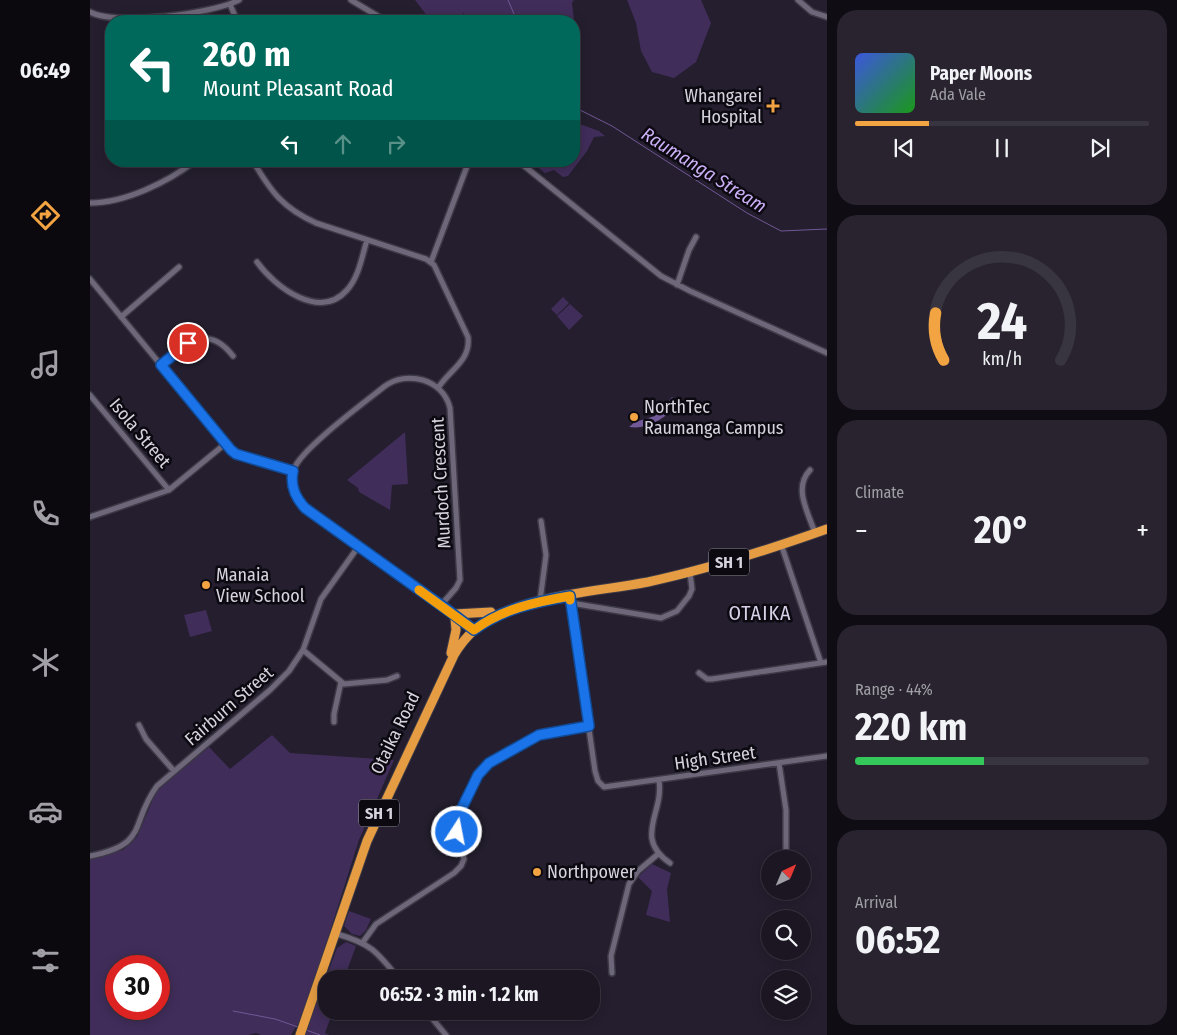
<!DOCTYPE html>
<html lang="en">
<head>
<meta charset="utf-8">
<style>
  body { margin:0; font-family:"Fira Sans Condensed",sans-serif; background:#28232f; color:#f1f3f6; height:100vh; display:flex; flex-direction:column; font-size:19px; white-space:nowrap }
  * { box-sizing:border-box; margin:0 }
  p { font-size:16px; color:#a09fa5 }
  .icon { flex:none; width:28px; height:28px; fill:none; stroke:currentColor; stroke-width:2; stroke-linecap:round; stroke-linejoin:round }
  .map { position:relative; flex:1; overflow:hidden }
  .details { display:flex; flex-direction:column; gap:10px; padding:10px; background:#0f0c13; width:350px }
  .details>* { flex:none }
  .hud { position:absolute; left:15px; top:15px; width:475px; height:152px; border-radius:20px; box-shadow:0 2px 12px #0003,0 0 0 1px #393540; background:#00695c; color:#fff; overflow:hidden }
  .needle { width:32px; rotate:44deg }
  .tools { position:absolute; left:671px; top:850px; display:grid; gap:10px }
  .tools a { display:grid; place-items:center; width:50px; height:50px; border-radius:50%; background:#1b1622; box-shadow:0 2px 12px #0003,0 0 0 1px #393540; font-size:25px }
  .speed { position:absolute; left:15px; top:955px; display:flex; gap:10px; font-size:25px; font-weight:700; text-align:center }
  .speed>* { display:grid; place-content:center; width:65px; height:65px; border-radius:50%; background:#1b1622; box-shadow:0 2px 12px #0003,0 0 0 1px #393540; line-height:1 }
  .speed .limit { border:8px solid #d22; background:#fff; color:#111 }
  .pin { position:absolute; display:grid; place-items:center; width:42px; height:42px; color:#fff; margin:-21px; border:2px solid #fff; border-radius:50%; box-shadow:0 1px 5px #0007 }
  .me { position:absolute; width:55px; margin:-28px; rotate:11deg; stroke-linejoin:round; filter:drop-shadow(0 0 4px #0008) }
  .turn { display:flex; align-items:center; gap:18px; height:105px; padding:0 15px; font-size:22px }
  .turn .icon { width:65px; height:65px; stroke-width:2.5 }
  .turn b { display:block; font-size:35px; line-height:42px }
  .lanes { display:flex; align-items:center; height:48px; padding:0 15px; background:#0003; justify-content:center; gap:25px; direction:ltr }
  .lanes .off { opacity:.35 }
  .big { font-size:38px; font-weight:700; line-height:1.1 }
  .details .widget { flex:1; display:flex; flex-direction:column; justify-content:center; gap:8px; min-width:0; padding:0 18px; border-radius:20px; background:#28232f }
  .details .dial { align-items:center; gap:0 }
  .dial svg { height:130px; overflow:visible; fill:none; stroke:#393540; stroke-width:7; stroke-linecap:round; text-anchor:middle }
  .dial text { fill:#f1f3f6; stroke:none }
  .song { display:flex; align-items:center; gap:15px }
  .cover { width:60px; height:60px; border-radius:8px; background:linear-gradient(135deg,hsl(230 70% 55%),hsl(120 70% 35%)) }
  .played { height:5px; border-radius:2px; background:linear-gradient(90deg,#f3a442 25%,#393540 25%) }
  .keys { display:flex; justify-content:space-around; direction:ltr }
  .heat { display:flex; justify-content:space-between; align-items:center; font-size:28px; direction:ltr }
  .charge { height:8px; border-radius:4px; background:linear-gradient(90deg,#34c759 44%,#393540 0) }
  .trip { position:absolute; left:228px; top:970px; width:282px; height:50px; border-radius:20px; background:#1b1622; box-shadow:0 2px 12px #0003,0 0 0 1px #393540; font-weight:700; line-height:50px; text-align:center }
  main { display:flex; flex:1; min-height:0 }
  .dock { display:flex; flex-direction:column; width:90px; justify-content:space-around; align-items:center; background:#0b090e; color:#a09fa5 }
  .dock .icon { width:35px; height:35px }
  .dock .active { color:#f3a442 }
  .dock b { font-size:22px; color:#f1f3f6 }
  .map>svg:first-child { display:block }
</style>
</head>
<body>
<main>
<nav class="dock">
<b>06:49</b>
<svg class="icon active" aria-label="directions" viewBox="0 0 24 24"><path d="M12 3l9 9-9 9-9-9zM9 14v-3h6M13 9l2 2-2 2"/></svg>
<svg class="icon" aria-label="music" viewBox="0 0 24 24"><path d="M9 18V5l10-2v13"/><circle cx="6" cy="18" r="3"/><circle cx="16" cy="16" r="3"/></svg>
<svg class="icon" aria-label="phone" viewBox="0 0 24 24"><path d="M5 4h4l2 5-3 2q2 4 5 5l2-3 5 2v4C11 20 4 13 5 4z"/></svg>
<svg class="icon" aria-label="climate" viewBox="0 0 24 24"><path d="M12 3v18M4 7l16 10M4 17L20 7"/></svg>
<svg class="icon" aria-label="car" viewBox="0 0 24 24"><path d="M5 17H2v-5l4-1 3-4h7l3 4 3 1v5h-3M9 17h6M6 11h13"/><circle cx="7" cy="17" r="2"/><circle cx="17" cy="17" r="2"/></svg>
<svg class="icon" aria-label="filters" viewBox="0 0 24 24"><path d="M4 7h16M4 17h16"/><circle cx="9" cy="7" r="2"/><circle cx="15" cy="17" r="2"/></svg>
</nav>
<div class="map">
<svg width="737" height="1035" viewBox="0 0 737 1035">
  <rect width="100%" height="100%" fill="#241e2e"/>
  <path fill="#402d5a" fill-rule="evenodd" d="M325,0H484L482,3L489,61L484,84V21H378L373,12L374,21H341Z
    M537,0H611L621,23L606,62L584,78L562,72L551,51L546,23Z
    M484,122L509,131L515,136L504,137L497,151L478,176L473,177L464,170L455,173L440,161H484Z
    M473,297L479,303L467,315L461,309Z
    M480,304L493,316L479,330L467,316Z
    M315,432L318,484L302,485L300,510L269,492L268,488L257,480Z
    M116,610L122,631L100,637L94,615Z
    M182,735L200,753L304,760L269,840L213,1016L201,1035H171L166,1033L158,1035H0V856L33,850L47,837L67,790L119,747L140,769ZM26,966H69V1009H26Z
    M562,864L581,873L577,889L580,922L556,915L562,891L548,877Z
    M259,911L281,919L276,930L270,936L262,934L254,926Z
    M256,942L266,946L254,979H236V1011H243L235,1033L239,1035H215L247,948Z"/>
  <path fill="#715896" d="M582,397L590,405C574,416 562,430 539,427L545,422L565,416Z"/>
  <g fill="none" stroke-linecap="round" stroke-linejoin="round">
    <path stroke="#715896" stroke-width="1" d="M418,0L427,21
      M484,107L522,126L657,213L691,231L737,229
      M143,1011L185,1019L208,1027
      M216,1030L230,1035"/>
    <defs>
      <path id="street" d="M261,0L296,21
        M708,0L722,12L737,17
        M140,4L147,21
        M0,12C27,26 122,14 149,0
        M163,161C181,192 193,208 226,223L336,259L344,265L378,337C381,361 359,370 348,388
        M428,161L571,276L600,291L737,353
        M0,203C35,203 78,182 105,161
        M167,262C185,287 230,321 257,290C269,277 272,256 277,240
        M341,262L379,161
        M0,279L141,450L146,454L203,471
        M587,285L599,250L606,237
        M31,317L89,267
        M71,365C96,345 117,322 143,356
        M0,395L79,490
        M720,470C703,488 718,512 725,533
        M0,517L79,490L135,444
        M691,544L731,663
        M480,596L505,771L508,781L514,787L737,756
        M450,601L456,555L451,521
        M481,603L571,618L587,611L599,596L602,589L600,573
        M351,605L366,588L370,580L360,408C353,379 317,370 295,386C275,402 211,449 204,469C199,484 205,497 215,508L380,624L384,631
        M366,618L383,630
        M213,650L254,684L297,680L307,676
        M609,673L617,679H622L737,662
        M244,722V714L251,682
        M49,725L56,739L84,771
        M689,763L696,810V859
        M569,781C574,813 543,838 580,863
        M0,856C60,844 39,824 67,786L180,690L199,671L213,650L231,599L268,547
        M247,934C282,944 287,952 309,979
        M273,942L286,924L364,873L371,866L374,859L367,832L368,817L393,768L449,735L499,726
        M522,973L521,956L539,884L548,871L568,854
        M336,1011L356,1035"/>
      <path id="highway" d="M365,614L401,612
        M361,653L366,630L365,618
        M210,1035L277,841L364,655C375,636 392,621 412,613C457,594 510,591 558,582C619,569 678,550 737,529"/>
    </defs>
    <use href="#street" stroke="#3d3946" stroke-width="8"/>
    <use href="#highway" stroke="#3d3946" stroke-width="11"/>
    <use href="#street" stroke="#6e677a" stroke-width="5"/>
    <use href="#highway" stroke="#e59c42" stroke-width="9"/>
  </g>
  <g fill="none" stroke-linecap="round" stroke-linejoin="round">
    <defs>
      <path id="route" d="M98,343L71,365L141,450L146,454L203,471C200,486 205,497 215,508L359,611L384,630C412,609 445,602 480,596L499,726L449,735L399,763L388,775L370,812L367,832"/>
    </defs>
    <use href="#route" stroke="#114b97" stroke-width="12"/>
    <use href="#route" stroke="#1a73e8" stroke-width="9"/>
    <path stroke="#f59e0b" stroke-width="9" d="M329,590L384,630C412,609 445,602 480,596V600"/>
  </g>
  <g fill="#f3a442" stroke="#0c0911" stroke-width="2">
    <path d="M680.5 98.5h5v5h5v5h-5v5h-5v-5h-5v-5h5z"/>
    <circle cx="544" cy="417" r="5"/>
    <circle cx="116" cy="585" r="5"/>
    <circle cx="447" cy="872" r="5"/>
  </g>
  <g text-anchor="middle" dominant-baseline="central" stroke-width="5" stroke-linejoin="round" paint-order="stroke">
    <g fill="#0c0911" stroke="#9a96a0" stroke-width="1">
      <rect x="619" y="548.5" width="40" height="27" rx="4"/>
      <rect x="269" y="799.5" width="40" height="27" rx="4"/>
    </g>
    <g font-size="16" font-weight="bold" fill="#d7d3de">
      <text x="639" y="562">SH 1</text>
      <text x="289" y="813">SH 1</text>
    </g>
    <g font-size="18" fill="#d7d3de" stroke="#0c0911" text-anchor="start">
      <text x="672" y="96" text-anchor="end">Whangarei<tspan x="672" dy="21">Hospital</tspan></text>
      <text x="554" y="407">NorthTec<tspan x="554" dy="21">Raumanga Campus</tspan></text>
      <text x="126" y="575">Manaia<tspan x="126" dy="21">View School</tspan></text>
      <text x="457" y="872">Northpower</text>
    </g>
    <g font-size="18" fill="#d7d3de" stroke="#0c0911">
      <text transform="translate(50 433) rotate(50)">Isola Street</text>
      <text transform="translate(351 483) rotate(-93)">Murdoch Crescent</text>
      <text transform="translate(139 706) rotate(-41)">Fairburn Street</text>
      <text transform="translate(305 733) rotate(-64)">Otaika Road</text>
      <text transform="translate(625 758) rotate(-8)">High Street</text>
    </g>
    <g font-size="19" font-style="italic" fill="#cbaff7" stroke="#0c0911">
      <text transform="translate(614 170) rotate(32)">Raumanga Stream</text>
    </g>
    <g font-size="20" letter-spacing="1" fill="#d8d0e7" stroke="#0c0911">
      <text x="670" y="613">OTAIKA</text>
    </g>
  </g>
</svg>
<div class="tools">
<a><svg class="needle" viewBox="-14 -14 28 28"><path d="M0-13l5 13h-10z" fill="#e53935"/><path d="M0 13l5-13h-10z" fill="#a09fa5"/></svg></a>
<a><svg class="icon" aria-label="search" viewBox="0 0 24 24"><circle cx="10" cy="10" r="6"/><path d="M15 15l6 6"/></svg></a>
<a><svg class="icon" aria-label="layers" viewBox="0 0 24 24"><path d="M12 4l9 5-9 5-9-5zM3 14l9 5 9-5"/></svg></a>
</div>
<div class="speed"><div class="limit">30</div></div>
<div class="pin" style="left:98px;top:343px;background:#d93025"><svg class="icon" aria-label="arrive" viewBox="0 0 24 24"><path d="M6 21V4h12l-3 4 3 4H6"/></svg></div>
<svg class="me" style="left:367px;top:832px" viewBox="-20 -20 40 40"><circle r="17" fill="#1a73e8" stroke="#fff" stroke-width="3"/><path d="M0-11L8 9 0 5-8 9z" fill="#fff"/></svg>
<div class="trip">06:52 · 3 min · 1.2 km</div>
<div class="hud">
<div class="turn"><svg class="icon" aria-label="left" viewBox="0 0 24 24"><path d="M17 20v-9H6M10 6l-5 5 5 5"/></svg><div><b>260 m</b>Mount Pleasant Road</div></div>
<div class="lanes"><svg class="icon" aria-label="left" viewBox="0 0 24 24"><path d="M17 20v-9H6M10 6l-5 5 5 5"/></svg><svg class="icon off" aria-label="ahead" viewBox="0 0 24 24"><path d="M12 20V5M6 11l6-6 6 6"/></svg><svg class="icon off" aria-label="right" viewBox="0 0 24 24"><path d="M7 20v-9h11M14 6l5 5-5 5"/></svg></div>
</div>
</div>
<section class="details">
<div class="widget">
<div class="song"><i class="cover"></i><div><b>Paper Moons</b><p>Ada Vale</p></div></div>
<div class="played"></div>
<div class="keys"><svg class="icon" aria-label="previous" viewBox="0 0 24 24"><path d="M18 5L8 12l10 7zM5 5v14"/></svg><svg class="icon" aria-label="pause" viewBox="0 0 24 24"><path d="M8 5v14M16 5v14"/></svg><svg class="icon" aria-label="next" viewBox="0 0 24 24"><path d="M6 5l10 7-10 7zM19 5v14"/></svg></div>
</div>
<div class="widget dial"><svg viewBox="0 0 100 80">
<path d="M14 69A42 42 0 1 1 86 69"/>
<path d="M14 69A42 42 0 0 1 9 40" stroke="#f3a442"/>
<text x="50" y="56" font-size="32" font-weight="700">24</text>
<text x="50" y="72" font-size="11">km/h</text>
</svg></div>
<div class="widget"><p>Climate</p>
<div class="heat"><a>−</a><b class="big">20°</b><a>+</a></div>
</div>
<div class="widget"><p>Range · 44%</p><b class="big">220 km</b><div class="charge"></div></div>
<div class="widget"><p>Arrival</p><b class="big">06:52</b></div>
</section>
</main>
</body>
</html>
